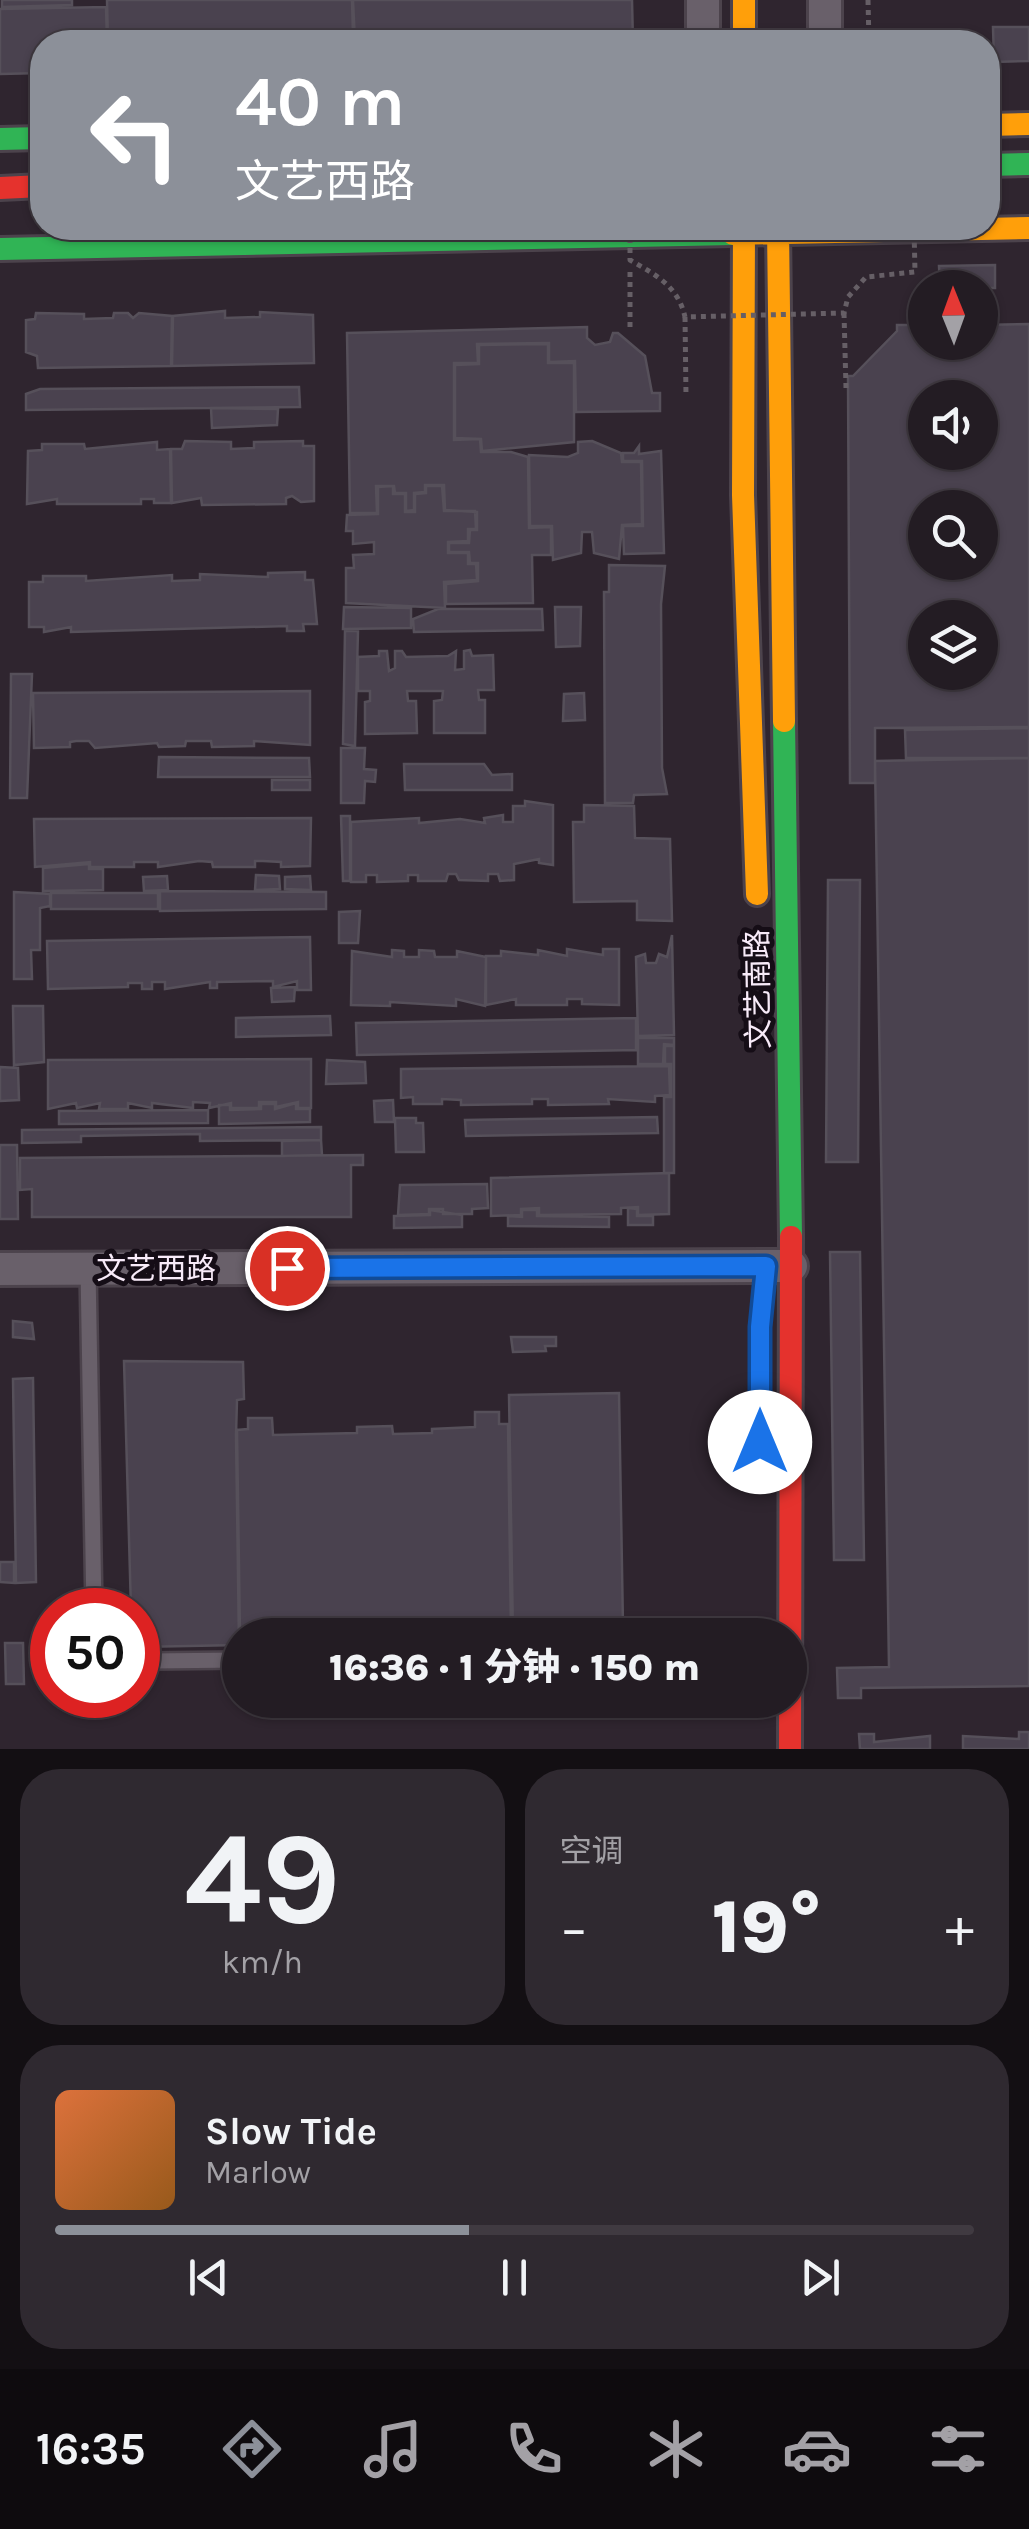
<!DOCTYPE html>
<html lang="zh">
<head>
<meta charset="utf-8">
<style>
  body { margin:0; font-family:Karla,"Noto Sans SC",sans-serif; background:#2f2930; color:#f1f3f6; height:100vh; display:flex; flex-direction:column; font-size:38px; white-space:nowrap }
  * { box-sizing:border-box; margin:0 }
  p { font-size:32px; color:#a3a1a6 }
  .icon { flex:none; width:55px; height:55px; fill:none; stroke:currentColor; stroke-width:2; stroke-linecap:round; stroke-linejoin:round }
  .map { position:relative; height:1749px; overflow:hidden }
  .details { display:flex; flex-direction:column; gap:20px; padding:20px; background:#130f13; flex:1 }
  .details>* { flex:none }
  .hud { position:absolute; left:30px; top:30px; width:970px; height:210px; border-radius:40px; box-shadow:0 2px 8px #0004,0 0 0 2px #403a41; background:#8c9099; color:#fff; overflow:hidden }
  .needle { width:65px; rotate:359deg }
  .buttons { position:absolute; left:908px; top:270px; display:grid; gap:20px }
  .buttons a { display:grid; place-items:center; width:90px; height:90px; border-radius:50%; background:#231c23; box-shadow:0 2px 8px #0004,0 0 0 2px #403a41; font-size:50px }
  .speed { position:absolute; left:30px; top:1588px; display:flex; gap:20px; font-size:50px; font-weight:700; text-align:center }
  .speed>* { display:grid; place-content:center; width:130px; height:130px; border-radius:50%; background:#231c23; box-shadow:0 2px 8px #0004,0 0 0 2px #403a41; line-height:1 }
  .speed .limit { border:15px solid #d22; background:#fff; color:#111 }
  .pin { position:absolute; display:grid; place-items:center; width:85px; height:85px; color:#fff; margin:-42px; border:5px solid #fff; border-radius:50%; box-shadow:0 2px 10px #0007 }
  .me { position:absolute; width:110px; margin:-55px; rotate:0deg; stroke-linejoin:round; filter:drop-shadow(0 0 8px #0008) }
  .turn { display:flex; align-items:center; gap:35px; height:210px; padding:0 40px; font-size:45px }
  .turn .icon { width:130px; height:130px; stroke-width:2.5 }
  .turn b { display:block; font-size:70px; line-height:85px }
  .big { font-size:75px; font-weight:800; line-height:1.1 }
  .details .tile { flex:1; display:flex; flex-direction:column; justify-content:center; gap:15px; min-width:0; padding:0 35px; border-radius:40px; background:#2f2930 }
  .details .dial { align-items:center; gap:0 }
  .dial b { font-size:130px; line-height:1 }
  .song { display:flex; align-items:center; gap:30px }
  .cover { width:120px; height:120px; border-radius:15px; background:linear-gradient(135deg,hsl(20 70% 55%),hsl(30 70% 35%)) }
  .played { height:10px; border-radius:5px; background:linear-gradient(90deg,#8c9099 45%,#403a41 45%) }
  .keys { display:flex; justify-content:space-around; direction:ltr }
  .heat { display:flex; justify-content:space-between; align-items:center; font-size:55px; direction:ltr }
  .details .tiles { flex:1; display:grid; gap:20px; grid-template-columns:1fr 1fr }
  .tile:last-child { grid-column:span 2 }
  .trip { position:absolute; left:222px; top:1618px; width:585px; height:100px; border-radius:50px; background:#231c23; box-shadow:0 2px 8px #0004,0 0 0 2px #403a41; font-weight:800; line-height:100px; text-align:center }
  .tab-bar { display:flex; height:160px; justify-content:space-around; align-items:center; background:#0e0b0e; color:#a3a1a6 }
  .tab-bar .icon { width:70px; height:70px }
  .tab-bar .selected { color:#8c9099 }
  .tab-bar b { font-size:45px; color:#f1f3f6 }
  .map>svg:first-child { display:block }
</style>
</head>
<body>
<div class="map">
<svg width="1029" height="1749" viewBox="0 0 1029 1749">
  <rect width="100%" height="100%" fill="#2f252f"/>
  <path fill="#4a424f" stroke="#56505a" stroke-width="2.5" fill-rule="evenodd" d="M2,0H72V5L2,7Z
    M107,0H352L353,36L321,37V42L108,41Z
    M353,0H632L633,42H355Z
    M106,7L107,42H42V73L0,74V9Z
    M993,27H1029V61L994,62Z
    M995,265V288H940L939,266Z
    M225,311V318L260,317V312L313,315L314,363L172,366L173,316Z
    M36,313L84,314V319L113,318L114,313H128L133,318L139,313L172,316L171,366L38,368L37,356L26,352V320L35,319Z
    M1029,324V727L875,728V783H850L848,376H853L897,331V325H925V342H980V325ZM925,398H980V452H925ZM925,508H980V562H925ZM925,618H980V672H925Z
    M587,327V338L595,345L610,342L613,333H618L645,356L652,393H660V411L576,412L575,361L549,362V343L477,344L478,363H454V440L480,439L481,452H511L528,457L529,528L551,527V555H532L533,603L446,604V584L478,581V563H470L469,552H449V543H469L470,530H477V512L445,510L444,485H425V492L414,493V510L406,511V493H395L394,486H376L377,513H350L347,333Z
    M548,344V363H574V442L482,451L481,439L455,438V365L479,364V345Z
    M299,387L300,407L26,410V394L40,389Z
    M211,408L278,409L277,425L212,428Z
    M185,441L231,442V449L254,448V442L303,441V446H314V501L301,502L292,496L286,498V504L202,505L201,498L172,503L171,449H182Z
    M592,441L621,453L622,462H641L642,524L622,525L619,559L594,553L592,532H582L581,553L553,560L552,526H530L529,455L568,457L578,453V442Z
    M157,442V450L170,449L171,503H154V499H141V504H57V499L27,504L28,451L42,450V444H84L85,449Z
    M639,446V454L661,451L664,553L624,554L623,526H643L642,461H623V453H634Z
    M393,486V494H405V512H415V494L426,493V486H442L444,511H475L476,529H468V541L448,542V553H468V564H476L477,580L444,582L445,608L346,603V568H354L353,555L374,554V542L353,544V531H346L347,515L378,514V487Z
    M609,565L665,566L661,604L662,768L667,794L634,795L633,803H605L604,592H609Z
    M305,572V580H313L317,624H303L304,631H287V626L71,632V627L44,632V627H29V582H43V576H86V581L172,575V581L200,580V574L268,577V573Z
    M344,607L411,608V628L343,629Z
    M555,607H581L580,646L556,647Z
    M438,609H542L543,630L414,632L413,619Z
    M345,631H358L355,746L343,744Z
    M470,650L472,656L493,655L494,690H478L479,700H485V733H434V701L442,700L443,691H407L408,701H416L417,733L365,734V702L370,701V691H358V657L379,656V651H387L389,671L395,668V651H402L406,657L448,656L456,651L455,670L464,669V651Z
    M11,674H32L27,798H10Z
    M310,691V745L254,741V746L212,747L211,741H186L185,746L159,747L157,743L95,748L89,741H76L70,742V747L34,748L33,693Z
    M584,693L585,720L563,721L564,694Z
    M1029,728V758H906L905,730Z
    M341,748H365L364,769L376,770L375,782L365,781L364,803H341Z
    M159,757L309,758L310,777H158Z
    M1029,758V1686L861,1688V1698H838L837,1668L889,1667L875,761Z
    M404,764H484L492,775L512,774V790H405Z
    M272,780H310V790H272Z
    M525,801L553,805V865L539,863V859L514,864V880L500,881L498,874H488V881L459,880L456,874H448L446,881H418V875H408V881L377,882V875H366V882H351V822L419,818V823L460,819L485,823L484,818L503,815V822H513V806H525Z
    M584,805L634,806L635,838L670,839L672,921L637,920V901L574,902L573,822H584Z
    M341,816H350V881H343Z
    M311,818L310,866L281,867V862L263,861H255V867H213L212,862L199,861L158,867V862H134V867H90V862L35,867L34,819Z
    M89,864V869H103V890L43,891V868Z
    M256,875L279,876L280,889L255,890Z
    M167,876L168,890L144,891L143,877Z
    M310,876L311,890L285,889V877Z
    M828,880H860L858,1162H826Z
    M160,891L326,892V909L160,911Z
    M14,892L50,894V906L40,908V950H31L32,979H14Z
    M51,893H158V909H51Z
    M360,911L358,943H339V912Z
    M672,935L674,1035L638,1036L636,957L645,954L646,963H656L659,954L667,957Z
    M310,937L311,990H297V981L273,987V981L217,982V988H210V982L165,989V982H152V989H142V983H128V987L48,989L47,941Z
    M567,949L603,955V949H619V1005L582,1004V999H567V1005H516V999L486,1005V956H501V951L538,955V950L567,956Z
    M392,950L404,951V957H419V950L434,951L435,957H457V951L486,957L485,1006L456,999V1006L390,1002V1006L351,1005L352,951L392,957Z
    M295,987L294,1001L272,1002L271,988Z
    M13,1006H43L44,1062L14,1065Z
    M330,1016L331,1035L236,1037V1018Z
    M636,1018V1050L357,1055L356,1023Z
    M638,1038H674V1045L664,1044L663,1064H638Z
    M665,1046H674V1173H664V1097H671V1064H665Z
    M311,1059V1108H298V1102L276,1107V1102H259V1108H231V1103L209,1108L210,1103L193,1102V1108L152,1103V1108L128,1103V1109H99L100,1103L77,1108L76,1103L48,1109V1060Z
    M327,1060L365,1062L366,1083L326,1084Z
    M669,1066L670,1095L655,1096V1102L608,1099L609,1104L548,1105V1099H532V1104L461,1105V1100L442,1099V1104H413V1097L401,1098V1069Z
    M0,1067L18,1068L19,1100L0,1101Z
    M393,1100L394,1122H375L374,1101Z
    M296,1103V1109H310V1122L219,1124V1105H230V1110L261,1109V1104H275V1109Z
    M208,1110V1123L59,1124V1111Z
    M657,1117L658,1133L466,1136L465,1120Z
    M395,1118H416V1123H423L424,1152H396Z
    M321,1127V1140L200,1141V1134L81,1136V1142L22,1143V1130Z
    M321,1140L322,1155L282,1156V1141Z
    M0,1145H17L18,1219H0Z
    M363,1155V1165H351V1217H32V1189L20,1190V1158Z
    M669,1173V1214L638,1215V1207L621,1208V1214L539,1215V1208L521,1209V1215L491,1216V1178Z
    M487,1184L488,1208L472,1209V1214H443V1209H429V1214L398,1215L400,1185Z
    M628,1208L637,1209V1216H653V1225H628Z
    M430,1210L462,1215V1227L394,1228V1216L430,1215Z
    M522,1210H537V1216L609,1217V1227L508,1226V1216L522,1217Z
    M830,1252H860L864,1560H834Z
    M13,1321L32,1323L34,1339L13,1337Z
    M511,1337H556V1346H545L546,1351L513,1352Z
    M124,1361L243,1362L244,1399L237,1400L236,1435L239,1645L138,1647V1610H131Z
    M33,1378L36,1582L16,1583L13,1379Z
    M619,1393L623,1626L614,1635H513L509,1395Z
    M475,1412H499V1424H508L511,1635H240L237,1430L248,1429V1418H272L273,1435L357,1433V1427L392,1426L393,1434L432,1433V1429L475,1427Z
    M0,1562H14V1583L0,1582Z
    M5,1643H23L24,1684H6Z
    M1019,1732H1029V1749H963V1736L1019,1739Z
    M859,1734H874V1742L930,1736V1749H860Z"/>
  <g fill="none" stroke-linecap="round" stroke-linejoin="round">
    <defs>
      <path id="lane" d="M88,1269L94,1610
        M138,1652L151,1661L240,1660"/>
      <path id="street" d="M703,0V42
        M825,0V42
        M0,1269L791,1266"/>
      <path id="fast" d="M0,139L42,138
        M988,165L1029,164
        M0,249L733,234
        M784,721L791,1237"/>
      <path id="slow" d="M744,0V42
        M988,125L1029,124
        M744,228L743,495L757,894
        M778,228L784,721
        M733,234L1029,228"/>
      <path id="jam" d="M0,188L42,186
        M790,1749L791,1237"/>
    </defs>
    <use href="#lane" stroke="#4c434c" stroke-width="20"/>
    <use href="#street" stroke="#4c434c" stroke-width="38"/>
    <use href="#fast" stroke="#4c434c" stroke-width="28"/>
    <use href="#slow" stroke="#4c434c" stroke-width="28"/>
    <use href="#jam" stroke="#4c434c" stroke-width="28"/>
    <path stroke="#665f66" stroke-width="5" stroke-dasharray="5 5" stroke-linecap="butt" d="M868,0L869,42
      M844,313L846,388
      M685,317L686,396
      M630,327V270"/>
    <use href="#lane" stroke="#69606a" stroke-width="15"/>
    <use href="#street" stroke="#69606a" stroke-width="32"/>
    <use href="#fast" stroke="#30b455" stroke-width="22"/>
    <use href="#slow" stroke="#ff9f0a" stroke-width="22"/>
    <use href="#jam" stroke="#e5322d" stroke-width="22"/>
    <path stroke="#665f66" stroke-width="5" stroke-dasharray="5 5" stroke-linecap="butt" d="M630,228V260C656,275 678,286 685,317L844,313L848,297L866,277L915,272L914,228"/>
  </g>
  <g fill="none" stroke-linecap="round" stroke-linejoin="round">
    <defs>
      <path id="route" d="M287,1268L766,1266L760,1327V1442"/>
    </defs>
    <use href="#route" stroke="#114b97" stroke-width="25"/>
    <use href="#route" stroke="#1a73e8" stroke-width="18"/>
  </g>
  <g text-anchor="middle" dominant-baseline="central" stroke-width="10" stroke-linejoin="round" paint-order="stroke">
    <g font-size="30" fill="#f8ebf9" stroke="#150d16">
      <text transform="translate(758 989) rotate(-91)">文艺南路</text>
      <text x="156" y="1269">文艺西路</text>
    </g>
  </g>
</svg>
<div class="buttons">
<a><svg class="needle" viewBox="-14 -14 28 28"><path d="M0-13l5 13h-10z" fill="#e53935"/><path d="M0 13l5-13h-10z" fill="#a3a1a6"/></svg></a>
<a><svg class="icon" aria-label="sound" viewBox="0 0 24 24"><path d="M4 9h4l5-4v14l-5-4H4zM17 9q2 3 0 6"/></svg></a>
<a><svg class="icon" aria-label="search" viewBox="0 0 24 24"><circle cx="10" cy="10" r="6"/><path d="M15 15l6 6"/></svg></a>
<a><svg class="icon" aria-label="layers" viewBox="0 0 24 24"><path d="M12 4l9 5-9 5-9-5zM3 14l9 5 9-5"/></svg></a>
</div>
<div class="speed"><div class="limit">50</div></div>
<div class="pin" style="left:287px;top:1268px;background:#d93025"><svg class="icon" aria-label="arrive" viewBox="0 0 24 24"><path d="M6 21V4h12l-3 4 3 4H6"/></svg></div>
<svg class="me" style="left:760px;top:1442px" viewBox="-20 -20 40 40"><circle r="19" fill="#fff"/><path d="M0-13L10 11 0 6-10 11z" fill="#1a73e8"/></svg>
<div class="trip">16:36 · 1 分钟 · 150 m</div>
<div class="hud">
<div class="turn"><svg class="icon" aria-label="left" viewBox="0 0 24 24"><path d="M17 20v-9H6M10 6l-5 5 5 5"/></svg><div><b>40 m</b>文艺西路</div></div>
</div>
</div>
<section class="details">
<div class="tiles">
<div class="tile dial"><b>49</b><p>km/h</p></div>
<div class="tile"><p>空调</p>
<div class="heat"><a>−</a><b class="big">19°</b><a>+</a></div>
</div>
<div class="tile">
<div class="song"><i class="cover"></i><div><b>Slow Tide</b><p>Marlow</p></div></div>
<div class="played"></div>
<div class="keys"><svg class="icon" aria-label="previous" viewBox="0 0 24 24"><path d="M18 5L8 12l10 7zM5 5v14"/></svg><svg class="icon" aria-label="pause" viewBox="0 0 24 24"><path d="M8 5v14M16 5v14"/></svg><svg class="icon" aria-label="next" viewBox="0 0 24 24"><path d="M6 5l10 7-10 7zM19 5v14"/></svg></div>
</div>
</div>
</section>
<nav class="tab-bar">
<b>16:35</b>
<svg class="icon selected" aria-label="directions" viewBox="0 0 24 24"><path d="M12 3l9 9-9 9-9-9zM9 14v-3h6M13 9l2 2-2 2"/></svg>
<svg class="icon" aria-label="music" viewBox="0 0 24 24"><path d="M9 18V5l10-2v13"/><circle cx="6" cy="18" r="3"/><circle cx="16" cy="16" r="3"/></svg>
<svg class="icon" aria-label="phone" viewBox="0 0 24 24"><path d="M5 4h4l2 5-3 2q2 4 5 5l2-3 5 2v4C11 20 4 13 5 4z"/></svg>
<svg class="icon" aria-label="climate" viewBox="0 0 24 24"><path d="M12 3v18M4 7l16 10M4 17L20 7"/></svg>
<svg class="icon" aria-label="car" viewBox="0 0 24 24"><path d="M5 17H2v-5l4-1 3-4h7l3 4 3 1v5h-3M9 17h6M6 11h13"/><circle cx="7" cy="17" r="2"/><circle cx="17" cy="17" r="2"/></svg>
<svg class="icon" aria-label="filters" viewBox="0 0 24 24"><path d="M4 7h16M4 17h16"/><circle cx="9" cy="7" r="2"/><circle cx="15" cy="17" r="2"/></svg>
</nav>
</body>
</html>
